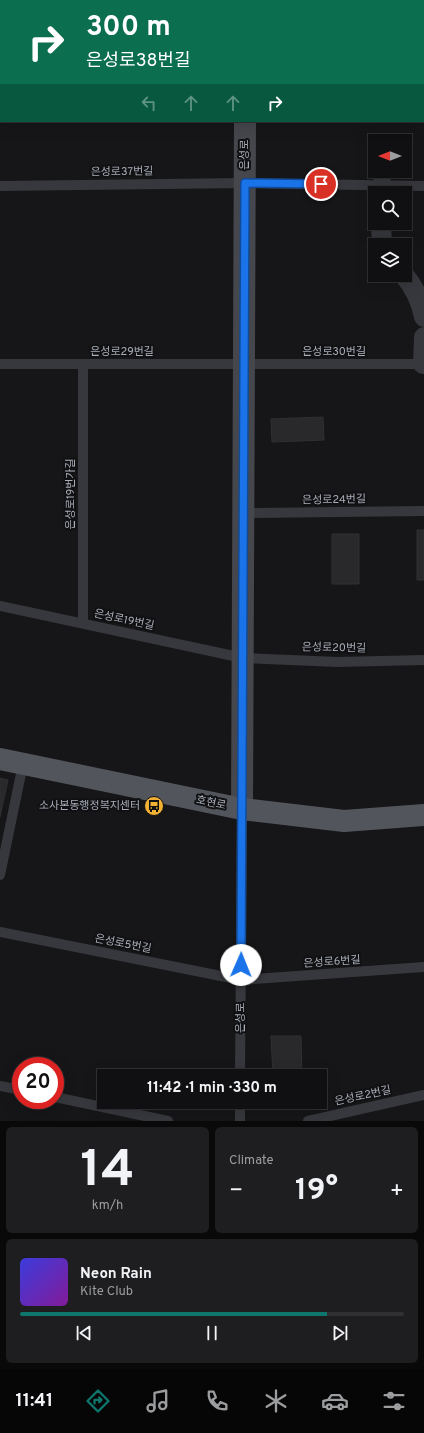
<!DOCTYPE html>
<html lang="en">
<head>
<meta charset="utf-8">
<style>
  body { margin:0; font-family:Overpass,"Noto Sans KR",sans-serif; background:#1e1e20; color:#f1f3f6; height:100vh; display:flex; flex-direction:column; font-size:15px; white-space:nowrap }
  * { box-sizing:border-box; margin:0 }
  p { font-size:13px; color:#9c9d9f }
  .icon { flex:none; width:22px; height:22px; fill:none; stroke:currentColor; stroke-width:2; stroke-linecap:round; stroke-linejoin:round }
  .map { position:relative; height:1121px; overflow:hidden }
  .panel { display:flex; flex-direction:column; gap:6px; padding:6px; background:#09090a; flex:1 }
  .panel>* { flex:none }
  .top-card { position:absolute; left:0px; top:0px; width:424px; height:122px; box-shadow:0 4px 16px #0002,0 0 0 1px #303032; background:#0b6e4f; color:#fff; overflow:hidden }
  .needle { width:26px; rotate:270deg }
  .fabs { position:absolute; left:368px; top:134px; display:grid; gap:8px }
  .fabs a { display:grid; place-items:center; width:44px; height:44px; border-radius:0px; background:#101012; box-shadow:0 4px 16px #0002,0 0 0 1px #303032; font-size:20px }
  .speed { position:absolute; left:12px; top:1057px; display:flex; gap:8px; font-size:20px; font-weight:700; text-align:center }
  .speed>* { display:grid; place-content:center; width:52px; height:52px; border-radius:50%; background:#101012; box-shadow:0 4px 16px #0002,0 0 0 1px #303032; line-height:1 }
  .speed .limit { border:6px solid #d22; background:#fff; color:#111 }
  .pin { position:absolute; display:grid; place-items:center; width:34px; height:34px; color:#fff; margin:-17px; border:2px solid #fff; border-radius:50%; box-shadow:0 1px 4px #0007 }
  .me { position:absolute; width:44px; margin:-22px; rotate:1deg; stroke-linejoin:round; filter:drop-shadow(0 0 3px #0008) }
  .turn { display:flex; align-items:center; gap:14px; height:84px; padding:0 20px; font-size:18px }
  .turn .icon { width:52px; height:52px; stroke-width:2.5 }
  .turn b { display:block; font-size:28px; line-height:34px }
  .lanes { display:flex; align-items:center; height:38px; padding:0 20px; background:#0003; justify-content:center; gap:20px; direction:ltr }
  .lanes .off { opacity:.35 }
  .big { font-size:30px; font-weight:700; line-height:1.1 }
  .panel .tile { flex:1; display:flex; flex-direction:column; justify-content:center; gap:6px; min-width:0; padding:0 14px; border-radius:6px; background:#1e1e20 }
  .panel .dial { align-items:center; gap:0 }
  .dial b { font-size:52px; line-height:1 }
  .song { display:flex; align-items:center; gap:12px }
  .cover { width:48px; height:48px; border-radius:6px; background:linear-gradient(135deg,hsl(240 70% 55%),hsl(290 70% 35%)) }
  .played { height:4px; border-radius:2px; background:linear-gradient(90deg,#0f766e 80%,#303032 80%) }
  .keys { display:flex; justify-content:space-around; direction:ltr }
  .heat { display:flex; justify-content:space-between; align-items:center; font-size:22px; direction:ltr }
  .panel .tiles { flex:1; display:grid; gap:6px; grid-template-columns:1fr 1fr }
  .tile:last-child { grid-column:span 2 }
  .trip { position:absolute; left:97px; top:1069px; width:230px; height:40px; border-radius:0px; background:#101012; box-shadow:0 4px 16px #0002,0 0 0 1px #303032; font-weight:700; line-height:40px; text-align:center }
  .tab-bar { display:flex; height:64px; justify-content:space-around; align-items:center; background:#060607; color:#9c9d9f }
  .tab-bar .icon { width:28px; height:28px }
  .tab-bar .on { color:#0f766e }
  .tab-bar b { font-size:18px; color:#f1f3f6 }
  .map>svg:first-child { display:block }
</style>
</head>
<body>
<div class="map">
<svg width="424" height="1121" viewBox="0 0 424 1121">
  <rect width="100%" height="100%" fill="#161618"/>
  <path fill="#29292c" stroke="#303034" d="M323,417L324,440L272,442L271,419Z
    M417,530H424V580H417Z
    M332,534H359V584H332Z
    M0,778L8,780L0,817Z
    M271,1036H301L302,1076H273Z
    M273,1102H303V1108L273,1109Z"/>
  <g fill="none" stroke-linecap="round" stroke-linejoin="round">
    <path stroke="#37383d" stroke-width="10" d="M0,186L245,183L424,186
      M0,364H424
      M243,513L424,511
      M0,606L243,658L338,662L424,660
      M83,623V364
      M0,875L23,764
      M0,932L241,980L424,967
      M240,1076L242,809
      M0,1086L21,1090
      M55,1097L168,1121
      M240,1121V1102
      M308,1121L424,1095"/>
    <path stroke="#37383d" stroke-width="20" d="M141,0V1
      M381,193L382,185
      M381,223L382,245
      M404,275C415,288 421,301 424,317
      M423,364L424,337"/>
    <path stroke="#45474d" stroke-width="22" d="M245,1V0
      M423,15H424
      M0,16H1
      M242,809L245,121"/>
    <path stroke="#53555c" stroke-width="22" d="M0,759L242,809L344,821L424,815"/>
  </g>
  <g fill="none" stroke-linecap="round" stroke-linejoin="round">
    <defs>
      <path id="route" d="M241,965L245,183L321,184"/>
    </defs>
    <use href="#route" stroke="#114b97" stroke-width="10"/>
    <use href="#route" stroke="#1a73e8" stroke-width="7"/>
  </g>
  <defs>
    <symbol id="bus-disc" viewBox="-11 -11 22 22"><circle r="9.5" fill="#f2b134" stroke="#111113"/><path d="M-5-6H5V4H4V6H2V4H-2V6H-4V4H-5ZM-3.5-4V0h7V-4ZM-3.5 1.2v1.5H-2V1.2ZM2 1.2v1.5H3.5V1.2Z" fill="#111"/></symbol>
  </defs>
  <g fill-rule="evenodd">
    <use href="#bus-disc" x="143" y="795" width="22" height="22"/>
  </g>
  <g text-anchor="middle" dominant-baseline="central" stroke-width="4" stroke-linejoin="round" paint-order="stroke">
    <g font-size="11" fill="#a8adb8" stroke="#111113">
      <text transform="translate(245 155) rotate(-90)">은성로</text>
      <text transform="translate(122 172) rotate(-1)">은성로37번길</text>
      <text x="122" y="352">은성로29번길</text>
      <text x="334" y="352">은성로30번길</text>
      <text transform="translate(71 494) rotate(-90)">은성로19번가길</text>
      <text transform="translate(334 500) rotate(-1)">은성로24번길</text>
      <text transform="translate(124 620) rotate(12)">은성로19번길</text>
      <text transform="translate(334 648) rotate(1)">은성로20번길</text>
      <text transform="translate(211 803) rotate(12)">호현로</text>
      <text transform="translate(123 944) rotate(11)">은성로5번길</text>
      <text transform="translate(332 962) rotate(-4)">은성로6번길</text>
      <text transform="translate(241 1018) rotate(-90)">은성로</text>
      <text transform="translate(363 1096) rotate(-12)">은성로2번길</text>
    </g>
    <g font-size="11" fill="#a8adb8" stroke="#111113" text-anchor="end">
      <text x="140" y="806">소사본동행정복지센터</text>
    </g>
  </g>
</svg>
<div class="fabs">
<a><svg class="needle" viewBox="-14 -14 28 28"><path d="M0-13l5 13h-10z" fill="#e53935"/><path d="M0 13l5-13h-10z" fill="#9c9d9f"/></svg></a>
<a><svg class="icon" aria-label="search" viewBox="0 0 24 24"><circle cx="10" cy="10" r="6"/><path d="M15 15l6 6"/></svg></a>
<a><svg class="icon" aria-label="layers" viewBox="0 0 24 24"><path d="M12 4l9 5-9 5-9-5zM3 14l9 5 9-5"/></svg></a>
</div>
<div class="speed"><div class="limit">20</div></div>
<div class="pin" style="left:321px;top:184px;background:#d93025"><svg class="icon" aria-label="arrive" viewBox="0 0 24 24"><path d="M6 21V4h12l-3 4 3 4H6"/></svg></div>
<svg class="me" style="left:241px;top:965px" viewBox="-20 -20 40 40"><circle r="19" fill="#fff"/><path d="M0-13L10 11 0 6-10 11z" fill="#1a73e8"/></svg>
<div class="trip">11:42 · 1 min · 330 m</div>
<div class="top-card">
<div class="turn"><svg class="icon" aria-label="right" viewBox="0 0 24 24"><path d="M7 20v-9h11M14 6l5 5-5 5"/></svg><div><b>300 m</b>은성로38번길</div></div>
<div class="lanes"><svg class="icon off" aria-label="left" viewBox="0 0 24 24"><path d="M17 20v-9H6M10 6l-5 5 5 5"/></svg><svg class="icon off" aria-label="ahead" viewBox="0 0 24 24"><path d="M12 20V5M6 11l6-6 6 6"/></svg><svg class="icon off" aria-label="ahead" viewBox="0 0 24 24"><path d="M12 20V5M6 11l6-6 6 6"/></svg><svg class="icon" aria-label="right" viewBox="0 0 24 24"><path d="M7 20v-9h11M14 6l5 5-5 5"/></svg></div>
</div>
</div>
<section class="panel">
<div class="tiles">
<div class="tile dial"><b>14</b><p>km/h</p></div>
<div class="tile"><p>Climate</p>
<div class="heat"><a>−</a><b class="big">19°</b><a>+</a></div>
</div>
<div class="tile">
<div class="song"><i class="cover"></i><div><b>Neon Rain</b><p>Kite Club</p></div></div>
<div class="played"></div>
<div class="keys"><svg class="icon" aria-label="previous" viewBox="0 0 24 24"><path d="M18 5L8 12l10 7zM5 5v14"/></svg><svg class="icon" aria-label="pause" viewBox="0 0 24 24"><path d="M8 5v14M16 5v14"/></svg><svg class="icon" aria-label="next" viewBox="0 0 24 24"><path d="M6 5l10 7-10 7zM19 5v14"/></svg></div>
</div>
</div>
</section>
<nav class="tab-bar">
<b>11:41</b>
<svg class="icon on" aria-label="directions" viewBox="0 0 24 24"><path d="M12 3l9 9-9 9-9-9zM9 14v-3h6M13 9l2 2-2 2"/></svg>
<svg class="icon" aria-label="music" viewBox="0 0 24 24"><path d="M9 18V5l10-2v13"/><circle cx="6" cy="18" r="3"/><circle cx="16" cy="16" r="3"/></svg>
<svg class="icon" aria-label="phone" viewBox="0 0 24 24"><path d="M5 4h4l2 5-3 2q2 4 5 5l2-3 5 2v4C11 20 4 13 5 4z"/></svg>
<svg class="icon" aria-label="climate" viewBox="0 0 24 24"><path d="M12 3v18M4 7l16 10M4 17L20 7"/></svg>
<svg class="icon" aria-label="car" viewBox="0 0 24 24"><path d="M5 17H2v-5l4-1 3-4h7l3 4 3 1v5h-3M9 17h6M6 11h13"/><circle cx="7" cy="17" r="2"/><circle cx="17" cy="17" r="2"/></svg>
<svg class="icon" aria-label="filters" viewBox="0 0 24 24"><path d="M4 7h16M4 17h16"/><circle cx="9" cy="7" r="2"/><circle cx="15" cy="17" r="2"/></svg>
</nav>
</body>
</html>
